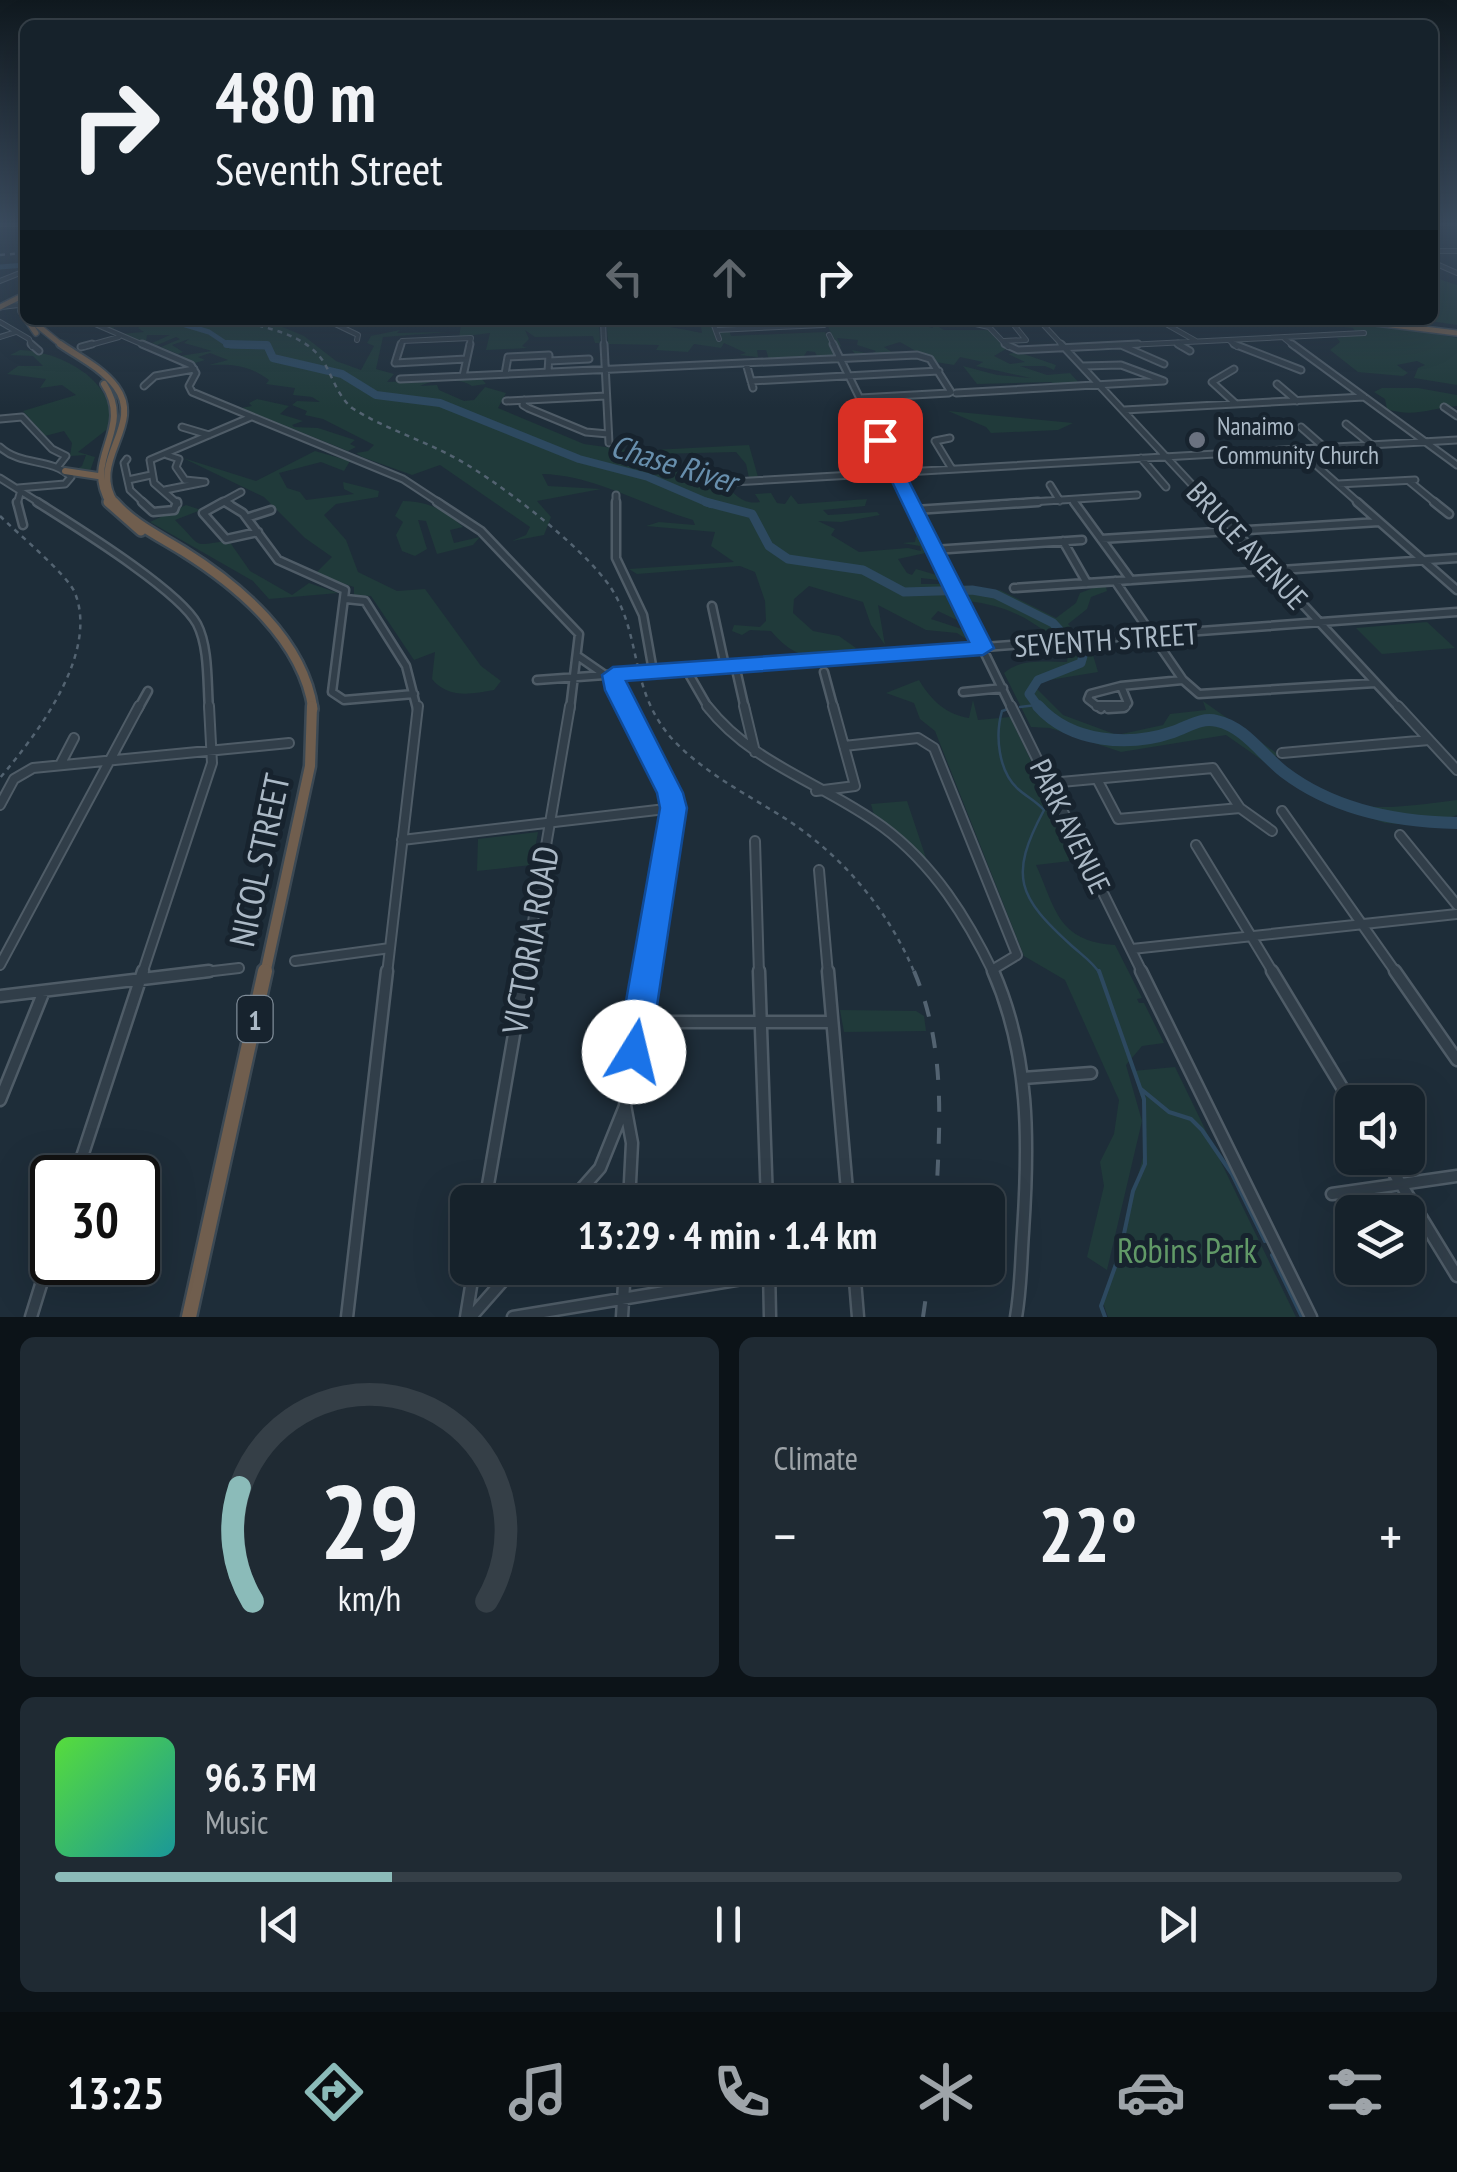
<!DOCTYPE html>
<html lang="en">
<head>
<meta charset="utf-8">
<style>
  body { margin:0; font-family:"PT Sans Narrow",sans-serif; background:#1f2a33; color:#f1f3f6; height:100vh; display:flex; flex-direction:column; font-size:38px; white-space:nowrap }
  * { box-sizing:border-box; margin:0 }
  p { font-size:32px; color:#9ea4a9 }
  .icon { flex:none; width:55px; height:55px; fill:none; stroke:currentColor; stroke-width:2; stroke-linecap:round; stroke-linejoin:round }
  .map { position:relative; height:1317px; overflow:hidden }
  .details { display:flex; flex-direction:column; gap:20px; padding:20px; background:#0c1318; flex:1 }
  .details>* { flex:none }
  .hud { position:absolute; left:20px; top:20px; width:1418px; height:305px; border-radius:15px; box-shadow:0 10px 40px #0002,0 0 0 2px #353f47; background:#16222b; color:#f1f3f6; overflow:hidden }
  .controls { position:absolute; left:1335px; top:1085px; display:grid; gap:20px }
  .controls a { display:grid; place-items:center; width:90px; height:90px; border-radius:15px; background:#16222b; box-shadow:0 10px 40px #0002,0 0 0 2px #353f47; font-size:50px }
  .speed { position:absolute; left:30px; top:1155px; display:flex; gap:20px; font-size:50px; font-weight:700; text-align:center }
  .speed>* { display:grid; place-content:center; width:130px; height:130px; border-radius:50%; background:#16222b; box-shadow:0 10px 40px #0002,0 0 0 2px #353f47; line-height:1 }
  .speed .limit { border:5px solid #111; border-radius:15px; background:#fff; color:#111 }
  .pin { position:absolute; display:grid; place-items:center; width:85px; height:85px; color:#fff; margin:-42px; border-radius:20px; box-shadow:0 5px 15px #0006 }
  .me { position:absolute; width:110px; margin:-55px; rotate:9deg; stroke-linejoin:round; filter:drop-shadow(0 0 8px #0008) }
  .turn { display:flex; align-items:center; gap:35px; height:210px; padding:0 30px; font-size:45px }
  .turn .icon { width:130px; height:130px; stroke-width:2.5 }
  .turn b { display:block; font-size:70px; line-height:85px }
  .lanes { display:flex; align-items:center; height:95px; padding:0 30px; background:#0003; justify-content:center; gap:50px; direction:ltr }
  .lanes .off { opacity:.35 }
  .big { font-size:75px; font-weight:600; line-height:1.1 }
  .details .card { flex:1; display:flex; flex-direction:column; justify-content:center; gap:15px; min-width:0; padding:0 35px; border-radius:15px; background:#1f2a33 }
  .details .dial { align-items:center; gap:0 }
  .dial svg { height:260px; overflow:visible; fill:none; stroke:#353f47; stroke-width:7; stroke-linecap:round; text-anchor:middle }
  .dial text { fill:#f1f3f6; stroke:none }
  .song { display:flex; align-items:center; gap:30px }
  .cover { width:120px; height:120px; border-radius:15px; background:linear-gradient(135deg,hsl(110 70% 55%),hsl(180 70% 35%)) }
  .played { height:10px; border-radius:5px; background:linear-gradient(90deg,#8bbbb9 25%,#353f47 25%) }
  .keys { display:flex; justify-content:space-around; direction:ltr }
  .heat { display:flex; justify-content:space-between; align-items:center; font-size:55px; direction:ltr }
  .details .tiles { flex:1; display:grid; gap:20px; grid-template-columns:1fr 1fr }
  .card:last-child { grid-column:span 2 }
  .trip { position:absolute; left:450px; top:1185px; width:555px; height:100px; border-radius:15px; background:#16222b; box-shadow:0 10px 40px #0002,0 0 0 2px #353f47; font-weight:600; line-height:100px; text-align:center }
  .dock { display:flex; height:160px; justify-content:space-around; align-items:center; background:#090e11; color:#9ea4a9 }
  .dock .icon { width:70px; height:70px }
  .dock .selected { color:#8bbbb9 }
  .dock b { font-size:45px; color:#f1f3f6 }
  .map>svg:first-child { display:block }
</style>
</head>
<body>
<div class="map">
<svg width="1457" height="1317" viewBox="0 0 1457 1317">
  <rect width="100%" height="100%" fill="#1e2d39"/>
  <path fill="#203a3a" d="M1433,277L1457,285V325L1423,320H1432Z
    M116,320H266L304,336L336,361L361,370L374,346L367,343L371,336L400,330L397,333L448,332L383,337L376,369L394,374L387,382L481,378L486,384L472,386C459,377 434,379 420,386L437,385L439,390L464,401L474,400L485,387L506,393L498,408L584,444L634,451L749,445L758,477L749,478L746,464L736,452L657,454C684,486 696,470 723,486C738,494 741,505 760,502L755,494L771,493L777,503L785,504L791,495L798,504L867,499L865,506L823,510L828,515L877,512L880,515L841,522L818,521L835,529L831,535L859,552L908,548L921,551L920,546L902,543L915,542L916,536L924,538L930,552L898,559L907,573L912,575L916,569L940,576L938,580L921,578V584H943L961,622L938,611L931,619L968,631L971,642L957,633L926,630L878,605L885,645L871,625L863,602L809,586L794,599L793,613L813,631L839,636L856,648C823,667 794,659 771,631L750,630L742,635L732,631L734,625L760,627L766,621L765,601L755,572L740,566L637,574L629,569L734,562L711,546L715,532L646,526L659,522L695,525L693,520C642,505 594,475 542,474L548,486L601,489L537,501L551,517L544,535L512,541L526,535L530,527L440,465L412,475L362,457L356,453L368,451L374,445L323,419L305,415L307,411L292,405L297,401L320,402L312,397L293,395L295,388L266,384L269,380C249,365 233,364 209,365L228,360L210,353L198,357L205,360L195,363L180,356L212,351L184,343L189,339L172,345L183,352L178,354L161,347L180,339L176,337L157,345L152,343L170,335H147L146,342L121,334L144,332L138,328L144,323L116,325L113,329L106,326L118,323Z
    M462,320H599L600,343H595L593,336L535,337L525,330L529,339L522,346L527,348L486,350L490,333L459,337Z
    M825,320H899L933,328L932,323L944,330H988L1006,349L994,356L1010,364L1025,362L1008,354L1018,352L1056,365L1054,370L1045,366H1020L1047,375L1070,373L1081,385L1056,386L1051,382L977,384L963,366L997,375L1031,378L976,366L983,362L960,357L954,365L935,362L900,342L884,347L896,355L852,356L855,354L852,350L871,354L876,351L857,345L858,340L837,338L841,346L838,348Z
    M1282,320H1368L1457,338V385L1414,378L1418,368L1425,365L1417,361L1397,365L1408,373L1403,376L1358,372L1330,350L1340,342L1337,338L1357,335L1353,328Z
    M710,321L716,339L721,340L720,332L729,331L731,336L825,332L837,357L818,358L815,352L807,351L804,356L769,360L766,350H757L758,357L739,355L746,353L724,343L721,348L694,344L688,352L656,350L659,345L608,344L607,327L660,325L702,333L701,327L661,323Z
    M20,350C60,351 118,381 110,427L78,452L95,457L90,471L75,470L82,466L86,455L70,456L72,443L64,431L45,436L23,411L76,395L62,385L40,388L46,379L7,374L18,366H43L33,356L10,355Z
    M1382,388H1418L1457,395V406C1432,408 1413,418 1387,409L1385,399L1374,392Z
    M257,399L289,406L280,414L303,421L292,425L294,427L318,428L355,440L350,444L356,447L348,451L241,408L252,406L249,403Z
    M948,411L1073,423L1058,430L991,433L986,427Z
    M315,451L350,461L344,471L321,462L279,473L287,488L300,492L306,500L354,494L344,489L343,482L379,491L378,497L336,504L324,515L346,540L358,572L397,591L425,589L481,666L501,681L494,690C472,694 448,699 432,679L435,652L414,660L371,596L354,595V587L315,574L332,557L305,538L264,497L183,458L256,481Z
    M403,501C429,502 444,509 463,527L450,530L454,543L480,537L473,545L437,554L426,521L418,520L427,549L415,556L402,551L396,535L403,522L395,516Z
    M186,505L201,510L175,520C205,550 190,545 229,541L250,571L292,595L309,583L338,593L269,599L253,581L150,522Z
    M1105,583L1107,591L1091,597L1087,609L1068,624L1078,635L1052,637C1025,615 1002,605 967,601L963,593L1000,590L1056,618L1076,603L1080,593L1096,587V584Z
    M1427,622L1455,648L1382,654L1356,628Z
    M1090,645L1098,672L1031,683L1063,715L1117,735L1163,725L1170,714L1206,710L1203,701L1279,755L1274,757C1345,817 1369,811 1457,800V815L1430,826L1385,823L1319,800L1226,735L1121,752L1050,728L1031,727L1004,673C1021,658 1046,662 1067,662L1069,647Z
    M919,680C931,700 945,714 969,718L973,700L978,720L1010,717L1079,860L1036,865C1056,909 1057,941 1115,945L1142,998L1137,999L1139,1003H1144L1164,1043L1142,1046L1126,1065L1142,1121L1107,1270L1087,1257L1104,1186L1100,1162L1114,1134L1119,1100L1065,980L1024,956L935,731L920,719L914,703L886,693Z
    M907,801L927,861L874,815L871,804Z
    M538,832L532,865L477,871L478,839Z
    M840,1010L916,1011L924,1016L926,1031L844,1032Z
    M1175,1067L1296,1317H1108L1103,1303L1145,1150L1146,1114L1133,1071Z"/>
  <g fill="none" stroke-linecap="round" stroke-linejoin="round">
    <path stroke="#2d4960" stroke-width="2.5" d="M1020,707L1036,705
      M1008,709L1002,711C995,735 998,771 1018,789C1027,797 1036,801 1044,810C1008,877 1018,897 1072,946C1082,955 1094,963 1100,974"/>
    <path stroke="#2d4960" stroke-width="4" d="M1099,971L1144,1099L1145,1164L1133,1191L1120,1253L1101,1306L1105,1317
      M1141,1089L1169,1112L1191,1119L1202,1130L1232,1174L1265,1241
      M1272,1255L1302,1317"/>
    <path stroke="#2d4960" stroke-width="5" d="M0,267L25,265
      M169,320L209,332L230,346L268,347"/>
    <path stroke="#2d4960" stroke-width="8" d="M227,344L267,345L273,358L342,374L376,395L440,403L579,459L648,477L711,504"/>
    <path stroke="#2d4960" stroke-width="9" d="M706,502L752,514L769,546L788,559L863,570L904,592L972,590L995,594L1053,623L1083,656L1081,663L1038,680L1029,694L1040,709"/>
    <path stroke="#2d4960" stroke-width="12" d="M1038,706C1071,743 1129,747 1173,732C1188,727 1201,717 1217,721C1245,727 1262,755 1284,772C1334,810 1395,822 1457,823"/>
    <defs>
      <path id="minor-far4" d="M0,224H21
        M1432,251H1457
        M1432,262L1457,273
        M0,281L25,271
        M1,307L19,305
        M86,320L148,347
        M327,320L358,335L357,340
        M603,320L604,347
        M712,320L719,339
        M921,320H936
        M958,320L989,327L1008,347
        M1039,320L1064,347
        M1159,320L1196,341
        M0,322L29,339L32,347
        M1166,324L1229,320
        M716,330L824,325
        M829,335L835,347
        M0,337L16,332
        M1285,339L1295,347
        M1004,341L1026,340L1010,320
        M1230,341L1237,347
        M1176,343L1182,347
        M83,347L119,337
        M400,347L402,341L471,338L469,347
        M1087,347L1364,333"/>
      <path id="minor-far3" d="M31,344L39,351
        M142,344L191,365L196,373L189,386L192,392L403,479L441,504
        M401,344L395,363L466,359
        M604,344L609,443
        M833,344L912,504
        M1005,344L1018,350L1138,344
        M1061,344L1210,504
        M1178,344L1190,351
        M1234,344L1301,370
        M1292,344L1457,465
        M1123,346L1164,364
        M81,347L92,344
        M549,361L589,359
        M746,363L753,388
        M1234,369L1212,382L1235,403
        M505,374L508,357L549,355L548,372
        M463,376L470,344
        M400,379L917,355L930,359L951,392
        M751,381L939,371
        M1277,384L1297,401
        M144,386L155,376L194,369
        M956,393L1164,381L1121,365L1083,366
        M860,398L949,393
        M524,400L523,405L528,408L586,432L608,434
        M506,401L606,396
        M1444,407L1457,416
        M1124,410L1364,397
        M0,419L22,417L52,449L66,456L59,465
        M843,423H849L851,425L844,427Z
        M1346,424L1372,445
        M852,425L872,424
        M182,427L209,435
        M1301,427L1325,448
        M950,438L935,441L952,469
        M0,447C22,467 51,457 71,477L65,484L18,488
        M1299,450L1360,504
        M167,455L179,459L176,467L185,480
        M1141,458L1166,487
        M127,459L124,463L130,490L145,504
        M0,478L41,504
        M128,480L151,475
        M1409,481L1437,504
        M715,483L1457,440
        M1338,484L1415,480
        M1050,485L1060,501
        M165,490L205,482L185,480
        M616,495V504
        M224,501L230,504
        M17,504L21,490
        M178,504L154,483L150,460L251,417
        M219,504L241,492
        M1001,504L1137,495"/>
      <path id="minor-far2" d="M17,502L23,525
        M37,502C73,525 179,590 197,624C209,647 207,683 209,709
        M142,502L153,512L174,510L177,502
        M223,502L203,513L226,539L258,532
        M225,502L243,513L278,560L345,590L332,692L344,700L414,694
        M437,502L481,531L579,634L570,709
        M616,502V558L643,615L653,671
        M911,502L1012,709
        M1074,502L1131,580
        M1208,502L1400,709
        M1357,502L1457,590
        M1434,502L1449,514
        M915,510L1038,502
        M249,517L271,510
        M1101,539L1379,522
        M1063,541L1087,583
        M934,550L1082,540
        M1115,581L1183,680L1199,694L1375,683
        M1014,588L1457,558
        M346,599L365,601L406,666L417,709
        M712,606L725,666
        M579,657L605,675
        M735,665L745,709
        M686,669L709,709
        M824,672L834,709
        M613,675L627,709
        M537,680L1457,612
        M1121,686L1182,680
        M963,692L1003,688
        M138,709L148,691
        M1101,709L1088,699L1090,694L1121,686
        M1108,709L1124,708L1128,703L1121,686"/>
      <path id="minor-far1" d="M625,706L674,808L647,974
        M707,706C754,766 824,783 883,827C934,865 967,918 994,974
        M744,706L755,752
        M1011,706L1143,974
        M1097,706H1125
        M1398,706L1457,770
        M844,746L918,738L934,748L1017,955L992,970
        M1282,753L1429,740
        M61,763L74,738
        M1097,779L1118,819L1240,808
        M1050,783L1213,768L1240,808L1272,831
        M816,791L855,786L833,706
        M0,805L14,779L33,768L289,743
        M1282,811L1397,974
        M1400,835L1457,905
        M402,840L674,808
        M755,841L759,974
        M1196,845L1274,974
        M819,870L828,974
        M1132,949L1457,914
        M295,961L390,948
        M0,965L139,706
        M142,974L212,763L209,706
        M188,974L239,968
        M387,974L418,706
        M524,974L570,706"/>
      <path id="minor" d="M759,971L767,1202
        M828,971L848,1202
        M993,971C1030,1055 1029,1142 1023,1232C1021,1260 1021,1289 1016,1317
        M1141,971L1311,1317
        M1272,971L1352,1104
        M1395,971L1457,1060
        M0,996L209,971
        M638,1022H832
        M1023,1078L1091,1073
        M0,1100L44,991
        M1385,1158L1457,1276
        M75,1178L143,971
        M1332,1194L1457,1176
        M485,1202L525,971
        M570,1202L600,1168L625,1106
        M629,1202L632,1143L625,1105L647,971
        M769,1268L770,1317
        M854,1268L858,1317
        M31,1317L52,1249
        M347,1317L387,971
        M466,1317L474,1268
        M471,1317L514,1268
        M513,1317L809,1268
        M622,1317L625,1268"/>
      <path id="highway-far4" d="M25,286L21,311L36,333
        M0,307L20,297
        M31,320L64,347
        M1351,320L1457,333"/>
      <path id="highway-far3" d="M60,344C79,357 102,368 116,387C145,426 86,461 116,504
        M104,384C135,430 81,458 110,504
        M65,471L98,476"/>
      <path id="highway-far2" d="M108,502L141,531
        M114,502C133,524 159,536 183,551C239,586 303,640 313,709"/>
      <path id="highway-far1" d="M265,974L310,766L312,706"/>
      <path id="highway" d="M189,1317L265,971"/>
    </defs>
    <use href="#minor-far4" stroke="#4f5c67" stroke-width="6"/>
    <use href="#minor-far3" stroke="#4f5c67" stroke-width="9"/>
    <use href="#minor-far2" stroke="#4f5c67" stroke-width="11"/>
    <use href="#minor-far1" stroke="#4f5c67" stroke-width="12"/>
    <use href="#minor" stroke="#4f5c67" stroke-width="15"/>
    <use href="#highway-far4" stroke="#3c4954" stroke-width="8"/>
    <use href="#highway-far3" stroke="#3c4954" stroke-width="10"/>
    <use href="#highway-far2" stroke="#3c4954" stroke-width="14"/>
    <use href="#highway-far1" stroke="#3c4954" stroke-width="15"/>
    <use href="#highway" stroke="#3c4954" stroke-width="19"/>
    <use href="#minor-far4" stroke="#313e49" stroke-width="4"/>
    <use href="#minor-far3" stroke="#313e49" stroke-width="5"/>
    <use href="#minor-far2" stroke="#313e49" stroke-width="6"/>
    <use href="#minor-far1" stroke="#313e49" stroke-width="8"/>
    <use href="#minor" stroke="#313e49" stroke-width="10"/>
    <use href="#highway-far4" stroke="#705e4e" stroke-width="5"/>
    <use href="#highway-far3" stroke="#705e4e" stroke-width="6"/>
    <use href="#highway-far2" stroke="#705e4e" stroke-width="9"/>
    <use href="#highway-far1" stroke="#705e4e" stroke-width="10"/>
    <use href="#highway" stroke="#705e4e" stroke-width="14"/>
    <path stroke="#536371" stroke-width="2.5" stroke-dasharray="5 5" stroke-linecap="butt" d="M0,255L25,253
      M239,320C268,329 305,334 323,361C333,377 337,395 352,408C382,427 416,438 448,454C492,476 584,547 611,588C643,637 628,691 674,741C706,774 748,795 786,819C844,857 889,911 915,974
      M0,516C16,532 68,575 75,593C99,654 37,734 0,778"/>
    <path stroke="#536371" stroke-width="4" stroke-dasharray="16 16" stroke-linecap="butt" d="M914,971C946,1047 940,1123 936,1202
      M923,1317L930,1268"/>
  </g>
  <linearGradient id="sky" x2="0" y2="1"><stop stop-color="#10191f"/><stop offset="0.55" stop-color="#3b4c5f"/><stop offset="1" stop-color="#3b4c5f" stop-opacity="0"/></linearGradient>
  <rect width="1457" height="408" fill="url(#sky)"/>
  <path fill="#1a73e8" stroke="#114b97" stroke-width="2.5" d="M880,435L888,440L994,648L983,655L626,681L683,793L687,808L650,1052L645,1063L634,1067L622,1063L617,1052L660,808L657,793L605,690L602,675L613,667L969,642L872,440Z"/>
  <circle fill="#6b7280" stroke="#17232e" stroke-width="4" cx="1197" cy="440" r="10"/>
  <g text-anchor="middle" dominant-baseline="central" stroke-width="10" stroke-linejoin="round" paint-order="stroke">
    <g font-size="25" fill="#abb9c6" stroke="#17232e" text-anchor="start">
      <text x="1217" y="426">Nanaimo<tspan x="1217" dy="29">Community Church</tspan></text>
    </g>
    <rect fill="#17232e" stroke="#7f8c98" stroke-width="2.5" x="237.5" y="996" width="35" height="46" rx="8"/>
    <g font-size="28" font-weight="bold" fill="#abb9c6">
      <text x="255" y="1019">1</text>
    </g>
    <g font-size="30" fill="#abb9c6" stroke="#17232e">
      <text transform="translate(1248 545) rotate(47)">BRUCE AVENUE</text>
      <text transform="translate(1106 639) rotate(-4)">SEVENTH STREET</text>
      <text transform="translate(1071 826) rotate(64)">PARK AVENUE</text>
    </g>
    <g font-size="32" font-style="italic" fill="#688fad" stroke="#17232e">
      <text transform="translate(674 463) rotate(17)">Chase River</text>
    </g>
    <g font-size="35" fill="#abb9c6" stroke="#17232e">
      <text transform="translate(259 860) rotate(-78)">NICOL STREET</text>
      <text transform="translate(530 940) rotate(-80)">VICTORIA ROAD</text>
    </g>
    <g font-size="35" fill="#619967" stroke="#17232e">
      <text x="1187" y="1250">Robins Park</text>
    </g>
  </g>
</svg>
<div class="controls">
<a><svg class="icon" aria-label="sound" viewBox="0 0 24 24"><path d="M4 9h4l5-4v14l-5-4H4zM17 9q2 3 0 6"/></svg></a>
<a><svg class="icon" aria-label="layers" viewBox="0 0 24 24"><path d="M12 4l9 5-9 5-9-5zM3 14l9 5 9-5"/></svg></a>
</div>
<div class="speed"><div class="limit">30</div></div>
<div class="pin" style="left:880px;top:440px;background:#d93025"><svg class="icon" aria-label="arrive" viewBox="0 0 24 24"><path d="M6 21V4h12l-3 4 3 4H6"/></svg></div>
<svg class="me" style="left:634px;top:1052px" viewBox="-20 -20 40 40"><circle r="19" fill="#fff"/><path d="M0-13L10 11 0 6-10 11z" fill="#1a73e8"/></svg>
<div class="trip">13:29 · 4 min · 1.4 km</div>
<div class="hud">
<div class="turn"><svg class="icon" aria-label="right" viewBox="0 0 24 24"><path d="M7 20v-9h11M14 6l5 5-5 5"/></svg><div><b>480 m</b>Seventh Street</div></div>
<div class="lanes"><svg class="icon off" aria-label="left" viewBox="0 0 24 24"><path d="M17 20v-9H6M10 6l-5 5 5 5"/></svg><svg class="icon off" aria-label="ahead" viewBox="0 0 24 24"><path d="M12 20V5M6 11l6-6 6 6"/></svg><svg class="icon" aria-label="right" viewBox="0 0 24 24"><path d="M7 20v-9h11M14 6l5 5-5 5"/></svg></div>
</div>
</div>
<section class="details">
<div class="tiles">
<div class="card dial"><svg viewBox="0 0 100 80">
<path d="M14 69A42 42 0 1 1 86 69"/>
<path d="M14 69A42 42 0 0 1 10 34" stroke="#8bbbb9"/>
<text x="50" y="56" font-size="32" font-weight="700">29</text>
<text x="50" y="72" font-size="11">km/h</text>
</svg></div>
<div class="card"><p>Climate</p>
<div class="heat"><a>−</a><b class="big">22°</b><a>+</a></div>
</div>
<div class="card">
<div class="song"><i class="cover"></i><div><b>96.3 FM</b><p>Music</p></div></div>
<div class="played"></div>
<div class="keys"><svg class="icon" aria-label="previous" viewBox="0 0 24 24"><path d="M18 5L8 12l10 7zM5 5v14"/></svg><svg class="icon" aria-label="pause" viewBox="0 0 24 24"><path d="M8 5v14M16 5v14"/></svg><svg class="icon" aria-label="next" viewBox="0 0 24 24"><path d="M6 5l10 7-10 7zM19 5v14"/></svg></div>
</div>
</div>
</section>
<nav class="dock">
<b>13:25</b>
<svg class="icon selected" aria-label="directions" viewBox="0 0 24 24"><path d="M12 3l9 9-9 9-9-9zM9 14v-3h6M13 9l2 2-2 2"/></svg>
<svg class="icon" aria-label="music" viewBox="0 0 24 24"><path d="M9 18V5l10-2v13"/><circle cx="6" cy="18" r="3"/><circle cx="16" cy="16" r="3"/></svg>
<svg class="icon" aria-label="phone" viewBox="0 0 24 24"><path d="M5 4h4l2 5-3 2q2 4 5 5l2-3 5 2v4C11 20 4 13 5 4z"/></svg>
<svg class="icon" aria-label="climate" viewBox="0 0 24 24"><path d="M12 3v18M4 7l16 10M4 17L20 7"/></svg>
<svg class="icon" aria-label="car" viewBox="0 0 24 24"><path d="M5 17H2v-5l4-1 3-4h7l3 4 3 1v5h-3M9 17h6M6 11h13"/><circle cx="7" cy="17" r="2"/><circle cx="17" cy="17" r="2"/></svg>
<svg class="icon" aria-label="filters" viewBox="0 0 24 24"><path d="M4 7h16M4 17h16"/><circle cx="9" cy="7" r="2"/><circle cx="15" cy="17" r="2"/></svg>
</nav>
</body>
</html>
